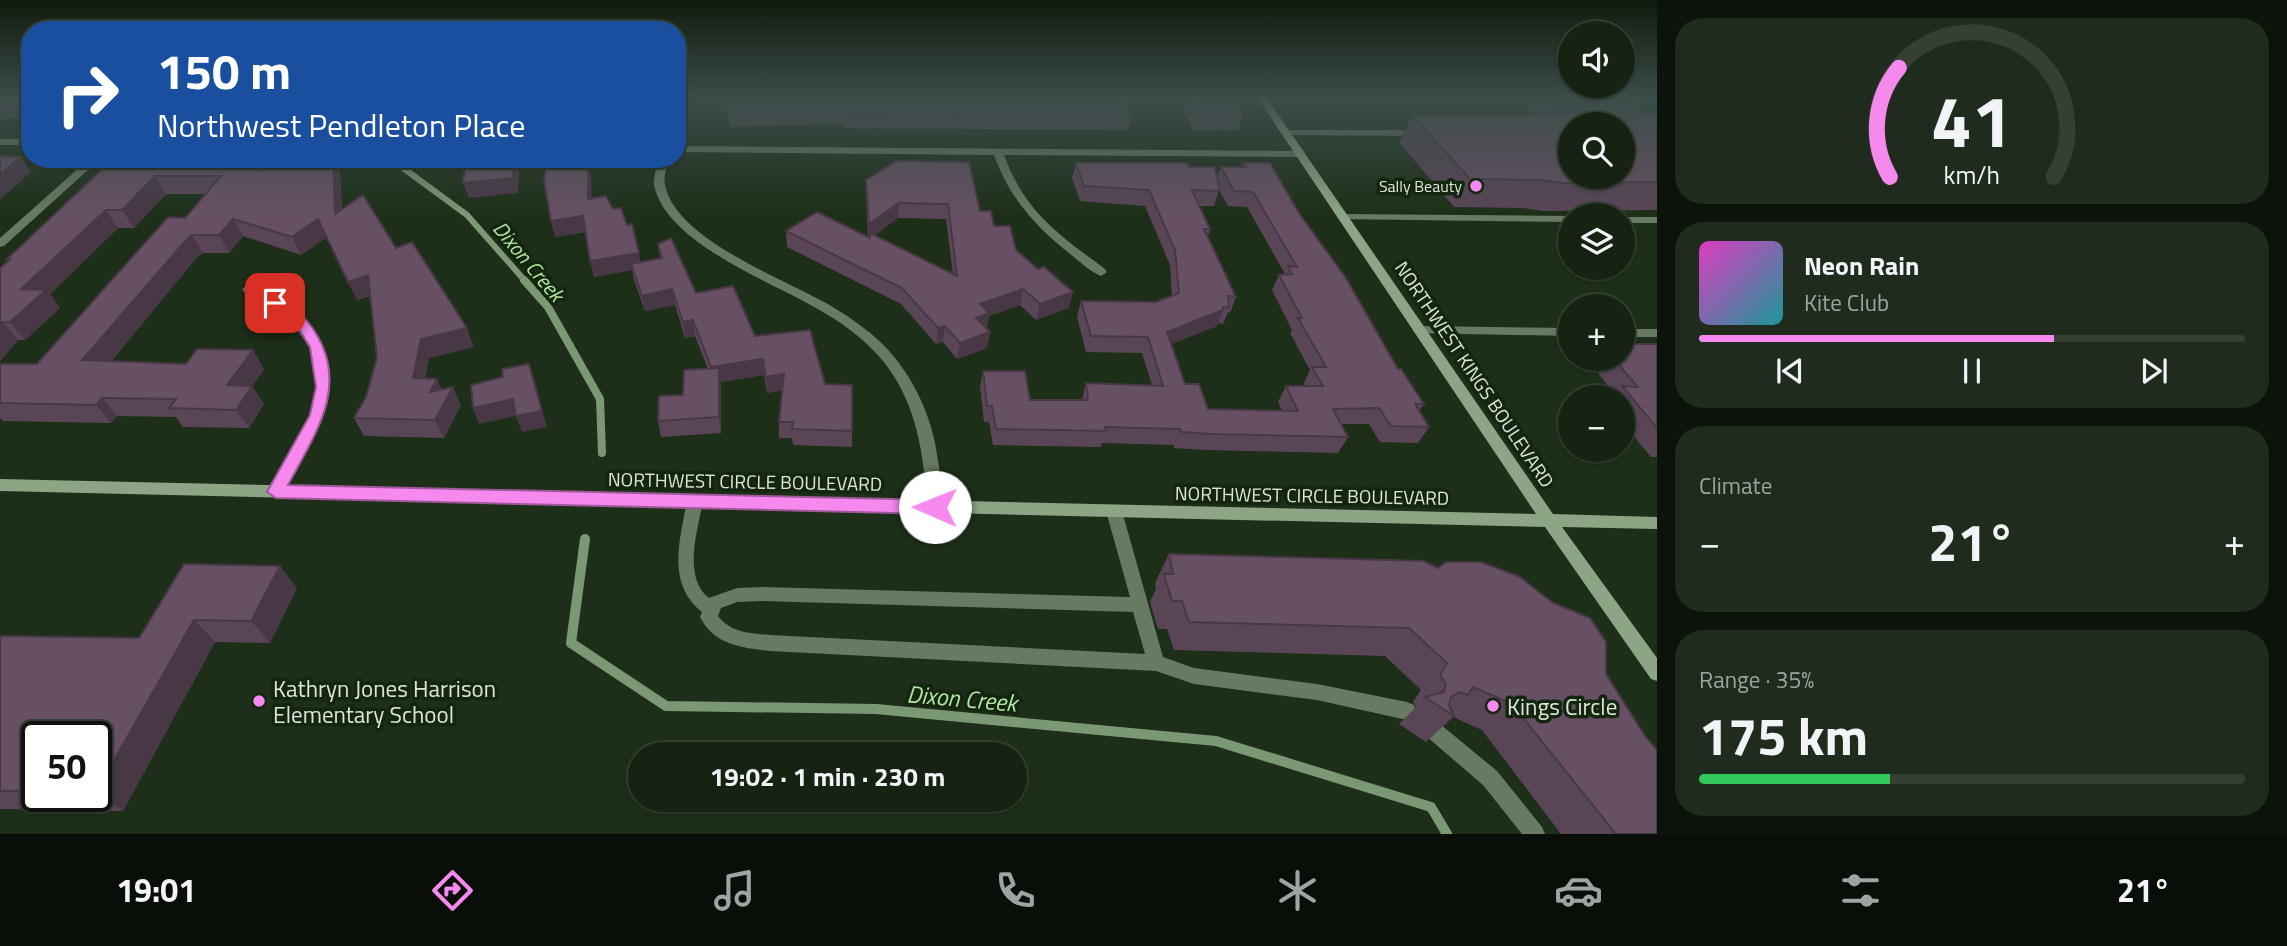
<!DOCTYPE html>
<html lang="en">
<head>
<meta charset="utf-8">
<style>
  body { margin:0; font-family:"Titillium Web",sans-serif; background:#1f2b1c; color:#f1f3f6; height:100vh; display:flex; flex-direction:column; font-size:26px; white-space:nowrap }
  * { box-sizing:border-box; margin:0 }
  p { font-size:23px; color:#9ea4a0 }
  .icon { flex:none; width:38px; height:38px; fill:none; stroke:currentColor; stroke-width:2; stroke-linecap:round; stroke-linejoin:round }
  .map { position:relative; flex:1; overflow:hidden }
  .details { display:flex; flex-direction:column; gap:18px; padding:18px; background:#0c130a; width:630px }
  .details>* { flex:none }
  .top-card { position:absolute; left:21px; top:21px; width:665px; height:147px; border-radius:28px; box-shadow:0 2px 5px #0004,0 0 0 2px #354033; background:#1a4fa0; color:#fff; overflow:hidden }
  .controls { position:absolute; left:1558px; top:21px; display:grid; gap:14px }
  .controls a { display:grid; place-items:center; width:77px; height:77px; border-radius:50%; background:#162313; box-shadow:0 2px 5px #0004,0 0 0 2px #354033; font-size:35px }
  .speed { position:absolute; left:21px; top:721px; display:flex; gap:14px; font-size:35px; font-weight:700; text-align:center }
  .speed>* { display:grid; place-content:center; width:91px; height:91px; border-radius:50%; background:#162313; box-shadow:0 2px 5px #0004,0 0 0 2px #354033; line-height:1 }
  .speed .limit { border:4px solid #111; border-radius:10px; background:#fff; color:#111 }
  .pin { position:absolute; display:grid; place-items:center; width:60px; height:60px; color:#fff; margin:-30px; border-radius:14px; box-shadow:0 4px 10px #0006 }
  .me { position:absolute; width:77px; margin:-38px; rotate:271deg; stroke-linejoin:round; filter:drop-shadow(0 0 5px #0008) }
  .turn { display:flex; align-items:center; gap:24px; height:147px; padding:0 21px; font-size:32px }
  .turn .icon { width:91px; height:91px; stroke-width:2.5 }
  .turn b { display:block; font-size:49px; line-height:60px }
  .big { font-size:52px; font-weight:700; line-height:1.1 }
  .details .widget { flex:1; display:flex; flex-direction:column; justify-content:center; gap:10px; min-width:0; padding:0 24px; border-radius:28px; background:#1f2b1c }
  .details .dial { align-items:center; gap:0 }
  .dial svg { height:182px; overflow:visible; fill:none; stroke:#354033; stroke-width:7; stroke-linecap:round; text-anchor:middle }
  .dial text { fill:#f1f3f6; stroke:none }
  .song { display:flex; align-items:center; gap:21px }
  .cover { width:84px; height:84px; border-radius:10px; background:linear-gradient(135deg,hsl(310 70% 55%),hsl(180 70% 35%)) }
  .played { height:7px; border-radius:4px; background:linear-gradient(90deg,#f689ee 65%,#354033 65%) }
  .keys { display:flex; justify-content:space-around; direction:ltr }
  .heat { display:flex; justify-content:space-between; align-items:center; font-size:38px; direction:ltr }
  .charge { height:10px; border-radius:5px; background:linear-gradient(90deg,#34c759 35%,#354033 0) }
  .trip { position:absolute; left:628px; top:742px; width:399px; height:70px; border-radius:35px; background:#162313; box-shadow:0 2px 5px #0004,0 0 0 2px #354033; font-weight:700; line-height:70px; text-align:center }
  .menu { display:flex; height:112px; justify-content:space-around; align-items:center; background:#090e08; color:#9ea4a0 }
  .menu .icon { width:49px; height:49px }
  .menu .selected { color:#f689ee }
  .menu b { font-size:32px; color:#f1f3f6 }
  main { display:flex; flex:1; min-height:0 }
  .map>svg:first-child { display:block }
</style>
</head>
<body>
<main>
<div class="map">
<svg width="1657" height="834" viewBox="0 0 1657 834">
  <rect width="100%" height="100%" fill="#1e2f19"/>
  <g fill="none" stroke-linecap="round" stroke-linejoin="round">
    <path stroke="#7b9874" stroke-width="6" d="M399,159V165L467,215L526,282"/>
    <path stroke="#7b9874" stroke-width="8" d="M524,280L548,307L600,399L602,453"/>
    <path stroke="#7b9874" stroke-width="10" d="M585,539L571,643L666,706L876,709L1216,741L1431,807L1447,834"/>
    <path fill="#687964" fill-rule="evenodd" d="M1282,130H1421L1426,133L1421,136L1285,135L1282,134Z
      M1342,214L1570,216V222L1338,219V215Z
      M1622,217H1657V223H1622Z
      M1419,326L1570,328V336L1415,333L1413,330Z
      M1622,329H1657V337H1622Z
      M695,495L700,497L703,501C698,529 682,577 709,598L737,588L762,587L1130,597L1106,511L1109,507L1114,505L1119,507L1122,511L1163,657L1194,668L1317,684L1407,702L1414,705L1416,711L1414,717L1407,720L1317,700L1194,684L1156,671L770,651C743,648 714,645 700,617L702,612C666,584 680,539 687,501L690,497ZM762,601L1133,612L1145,654L770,635C750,633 731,633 718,616L721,608L737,602Z
      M1433,721L1440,724L1497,771L1542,827L1545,834H1522L1483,785L1426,736L1424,730L1426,724Z"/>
    <path fill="#687964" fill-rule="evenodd" d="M680,97H689L682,120L677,123Z
      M0,139H30V145H0Z
      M677,146L1299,151L1304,154L1299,157L1004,155C1025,212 1058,234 1105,269L1107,272L1101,276C1091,272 1082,264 1074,257C1037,229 1010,199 994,155L677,152Z
      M89,159H100L4,246L0,247V238Z
      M659,159H669C667,167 663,178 665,185C676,239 780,277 824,302C842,312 860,324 876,338C908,367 928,406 936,448C938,463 946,499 940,511L935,513L930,511L927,507C924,455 917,403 883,361C865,339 841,322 816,308C770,281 666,243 654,185C653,178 657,167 659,159Z
      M248,285C271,292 295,309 310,328C358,387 310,442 281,496H271L268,492C280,470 296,449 307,426C337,361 300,320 244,292L242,289Z"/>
    <path fill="#8ca685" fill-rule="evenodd" d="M1257,97H1266L1553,514L1657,517V529L1562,527L1657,658V681L1651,679L1545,527L0,491V479L1536,514Z"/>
  </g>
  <path fill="#594556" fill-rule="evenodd" d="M0,97H30V118L0,119Z
    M722,97H1124L1132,115L1128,130L843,128V124L730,127L728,109H723Z
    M1176,97H1232L1243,115L1238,130L1194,131Z
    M1515,97H1637L1644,102L1639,109L1641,113H1657V210L1543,211L1522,208L1454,207L1399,142L1412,115H1535Z
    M113,159H274L278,166L340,173L342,209L396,248L474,347L429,358L425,379H437L441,389L461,405L444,438L364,436L354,418L366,397L377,358L370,296L357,300L327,237L301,255L243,236L229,253H203L198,256L111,361L264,369L252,386L264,404L249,428L183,427L176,417L117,416L111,423L3,421L0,418V364H37L185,218L206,194H166L134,228H118L50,294L60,308L25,340H18L0,361V268L9,260L7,259Z
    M1076,163L1217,177L1221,167H1241L1243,163L1299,213L1398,369L1424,404L1419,411L1429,427L1418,443L1380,442L1369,424H1341L1348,437L1338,453L1205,450L1174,448V445L1102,443L1101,447L993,445L989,422H984L980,387L983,371L1030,400H1082L1086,383L1152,385L1142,353L1086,352L1077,317L1081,301L1156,302L1172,296L1170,265L1145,206L1080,201L1072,178ZM1219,190L1228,206L1247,207L1285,274L1279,275L1272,290L1292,330L1290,333L1310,370L1304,383L1306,386H1286L1278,402L1282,411L1208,409L1185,384L1171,344L1217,326L1218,323L1223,324L1228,312L1230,313L1236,297L1208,236L1210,229L1199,206H1214Z
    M591,177V198L640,262L660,258L658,244L696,293L755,336L825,384L852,385V447L793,445L792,438H779V422L782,390L767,393L764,375L721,382V433L661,437L658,421L708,369L695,336L685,338L675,305L645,311L634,280L632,270L594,277L585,232L555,237L551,221Z
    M866,180L980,211L1069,308L1036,320L1020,305L989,316L986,329L990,332L987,348L957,359L943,342L936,344L901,304L787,247L786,231L868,237L866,196ZM898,218L946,219L953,274L874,236Z
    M1657,344V457H1651L1622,422V397H1612L1615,394L1592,366L1598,359H1622Z
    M1169,554L1606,674L1657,834H1561L1482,730L1453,717L1426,742L1399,724L1416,707L1413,702L1421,690L1385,656L1174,650L1167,629H1158L1150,602L1156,589L1155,583Z
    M297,588L270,643L215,642L123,811L0,809V636L139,638ZM37,737H96V796H37Z"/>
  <path fill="#483846" d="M21,157L31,172L0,200V174Z
    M267,159H274L280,171L258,170Z
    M333,159H334L340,173L343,232L335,214Z
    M514,159H516L519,170L518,193L469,198L463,183Z
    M588,162L591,177L592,214L588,199Z
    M155,176L166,194L134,228L122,210Z
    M899,203L898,218L868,240L869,224Z
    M106,210L118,228L50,294L60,308L25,340L10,322L21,289Z
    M583,216L586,231L555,237L551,221Z
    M233,219L243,236L229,253L219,235Z
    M318,219L327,237L301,255L292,237Z
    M192,235L203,253L198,256L97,379L82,360L187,239Z
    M639,253L641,269L631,264L632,270L594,277L590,261Z
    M368,275L377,293L357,300L348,282Z
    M672,289L675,305L645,311L642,296Z
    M1023,289L1020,305L989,316L987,329L976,318L980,304Z
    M1073,292L1069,308L1036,320L1040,304Z
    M1223,310L1217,326L1161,348L1167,332Z
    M693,320L695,336L685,338L683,322Z
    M3,322L18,340L0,361V325Z
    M945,326L943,342L936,344L938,328Z
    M467,328L474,347L429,358L421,397L413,378L421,339Z
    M990,332L987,348L957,359L960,343Z
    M253,350L264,369L240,404L227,385Z
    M763,359L764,375L721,382V433L711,367Z
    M529,364L547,427L522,432L516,416Z
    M784,374L785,390L767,393L766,377Z
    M437,379L445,397L430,392Z
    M252,386L264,404L249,428L236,410Z
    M453,387L461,405L444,438L435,420Z
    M102,398L117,416L111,423L96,405Z
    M513,399L519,415L479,424L473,408Z
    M280,566L297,588L270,643L251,621Z
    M194,620L215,642L123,811L96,793V792Z"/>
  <path fill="#675064" stroke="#483846" stroke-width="2" fill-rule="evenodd" d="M0,97H30V104H0Z
    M729,97H1124L1132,115L844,113V109L728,112Z
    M1188,97H1232L1243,115L1199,116Z
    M1560,97H1637L1644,102L1638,104L1641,113H1657V182L1562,183L1540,180L1470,179L1412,115H1561L1557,112L1587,113L1589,102H1566ZM1570,124H1622V177H1570Z
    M0,156L21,157L0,174Z
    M113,159H267L258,170L315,159H333L335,214L363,195L396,248L412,242L467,328L421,339L413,378L437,379L430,392L453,387L435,420L354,418L366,397L377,358L368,275L348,282L318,219L292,237L233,219L219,235H192L187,239L82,360L186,364L197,349L253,350L227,385L252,386L236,410L169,408L176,399L102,398L96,405L0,403V364H37L168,217L185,218L221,176H155L122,210H106L21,289L46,290L10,322H3L0,325V268L10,259H7Z
    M480,159H514L513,178L463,183L466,161Z
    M896,161L969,162L980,211H991L994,226H1010L1016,250L1038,269L1044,267L1073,292L1040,304L1023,289L980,304L989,313L976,318L990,332L960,343L945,326L938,328L902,288L786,231L817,212L870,238V233L957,276L948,204L899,203L869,224L866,180Z
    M588,162V199L606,196L613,209L621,208L627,225L632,224L639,253L590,261L583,216L551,221L544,180L546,166Z
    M1076,163H1187L1189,167H1215L1220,191L1192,190L1210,229H1204L1236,297L1228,296L1229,308L1223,307V310L1167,332L1185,384H1199L1208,409L1298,411L1286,386H1323L1312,367H1326L1298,318H1302L1279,275L1292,274L1288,266L1297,267L1253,192L1234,191L1221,167H1246L1243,163H1270L1299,213L1346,278L1398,369H1401L1424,404H1415L1429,427L1391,426L1379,408L1333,409L1348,437L1212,434L1181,432L1180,429L1105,427L1106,431L996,429L992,406H987L983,371H1025L1030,400H1088L1086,383L1163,386L1148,337L1091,336L1081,301L1156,302L1179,293L1175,250L1149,190L1084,186Z
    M671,238L696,293L733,286L755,336L810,330L825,384L852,385V431L792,429L793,422H779L784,374L766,377L763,359L711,367L693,320L683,322L672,289L642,296L631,264L662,258L658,244Z
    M1622,344H1657V428L1622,386L1638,387L1614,359H1622Z
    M529,364L542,411L516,416L513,399L473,408L471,385L503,377L502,369Z
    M719,368V417L658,421L659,396L683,395L684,370Z
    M1169,554L1424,561L1438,568L1446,562H1481L1520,577L1553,603L1590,618L1606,642V674L1645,736L1657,750V834H1616L1512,704L1473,687L1468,695L1460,692L1451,697L1449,705L1454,716L1425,697L1444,692L1446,684L1440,675L1447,663L1409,628L1189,622L1182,601H1172L1164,574H1173Z
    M184,564L280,566L251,621L194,620L96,792V737H37V791H0V636L139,638Z"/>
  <linearGradient id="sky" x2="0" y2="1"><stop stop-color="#101a0e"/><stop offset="0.45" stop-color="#3b4d49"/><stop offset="1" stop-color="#3b4d49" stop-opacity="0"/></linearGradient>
  <rect width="1657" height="214" fill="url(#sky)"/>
  <path fill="#f689ee" stroke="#a0599b" stroke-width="2" d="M275,298C291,303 307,319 315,332C350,386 314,436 288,485L935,500L944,507L935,514L276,498L267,492L310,415L316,387L310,347L297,326L270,306V300Z"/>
  <g fill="#f689ee" stroke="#142510" stroke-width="2.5">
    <circle cx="1476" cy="186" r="7"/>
    <circle cx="259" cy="701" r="7"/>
    <circle cx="1493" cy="706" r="7"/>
  </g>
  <g text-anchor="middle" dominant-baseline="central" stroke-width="7" stroke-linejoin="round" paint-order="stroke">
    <g font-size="16" fill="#dce7d9" stroke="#142510" text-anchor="end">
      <text x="1462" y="186">Sally Beauty</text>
    </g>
    <g font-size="19" fill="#dce7d9" stroke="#142510">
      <text transform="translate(1475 374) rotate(56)">NORTHWEST KINGS BOULEVARD</text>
      <text transform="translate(745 481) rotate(1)">NORTHWEST CIRCLE BOULEVARD</text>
      <text transform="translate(1312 495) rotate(1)">NORTHWEST CIRCLE BOULEVARD</text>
    </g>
    <g font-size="21" font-style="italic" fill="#afe7a1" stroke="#142510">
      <text transform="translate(529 261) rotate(50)">Dixon Creek</text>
    </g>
    <g font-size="23" fill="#dce7d9" stroke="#142510" text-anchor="start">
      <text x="273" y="688">Kathryn Jones Harrison<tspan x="273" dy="26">Elementary School</tspan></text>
      <text x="1507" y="706">Kings Circle</text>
    </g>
    <g font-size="24" font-style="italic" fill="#afe7a1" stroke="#142510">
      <text transform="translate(962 698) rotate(5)">Dixon Creek</text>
    </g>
  </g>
</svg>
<div class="controls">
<a><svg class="icon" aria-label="sound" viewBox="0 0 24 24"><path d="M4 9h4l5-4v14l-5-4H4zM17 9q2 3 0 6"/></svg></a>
<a><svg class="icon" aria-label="search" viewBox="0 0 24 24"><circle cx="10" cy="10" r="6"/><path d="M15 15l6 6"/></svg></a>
<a><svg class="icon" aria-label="layers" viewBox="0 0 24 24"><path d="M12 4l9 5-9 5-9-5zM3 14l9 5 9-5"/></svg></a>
<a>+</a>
<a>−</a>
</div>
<div class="speed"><div class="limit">50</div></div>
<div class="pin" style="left:275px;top:303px;background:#d93025"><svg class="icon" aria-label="arrive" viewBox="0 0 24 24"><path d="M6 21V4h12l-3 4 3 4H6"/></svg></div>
<svg class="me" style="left:935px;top:507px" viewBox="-20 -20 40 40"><circle r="19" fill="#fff"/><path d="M0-13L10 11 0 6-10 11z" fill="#f689ee"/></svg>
<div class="trip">19:02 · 1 min · 230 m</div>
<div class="top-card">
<div class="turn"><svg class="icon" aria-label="right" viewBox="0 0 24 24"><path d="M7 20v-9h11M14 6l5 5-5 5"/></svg><div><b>150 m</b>Northwest Pendleton Place</div></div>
</div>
</div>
<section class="details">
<div class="widget dial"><svg viewBox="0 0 100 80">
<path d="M14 69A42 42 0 1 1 86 69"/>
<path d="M14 69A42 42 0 0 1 18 21" stroke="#f689ee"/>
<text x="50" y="56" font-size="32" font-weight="700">41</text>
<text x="50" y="72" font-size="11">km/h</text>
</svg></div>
<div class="widget">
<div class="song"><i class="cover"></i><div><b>Neon Rain</b><p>Kite Club</p></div></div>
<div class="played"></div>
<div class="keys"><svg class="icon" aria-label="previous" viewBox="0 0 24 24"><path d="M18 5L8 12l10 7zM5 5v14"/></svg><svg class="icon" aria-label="pause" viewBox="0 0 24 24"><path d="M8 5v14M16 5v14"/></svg><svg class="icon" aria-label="next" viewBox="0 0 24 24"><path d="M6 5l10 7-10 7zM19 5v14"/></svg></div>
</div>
<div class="widget"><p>Climate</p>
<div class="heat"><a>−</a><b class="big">21°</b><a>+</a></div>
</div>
<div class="widget"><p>Range · 35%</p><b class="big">175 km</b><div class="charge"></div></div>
</section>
</main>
<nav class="menu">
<b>19:01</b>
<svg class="icon selected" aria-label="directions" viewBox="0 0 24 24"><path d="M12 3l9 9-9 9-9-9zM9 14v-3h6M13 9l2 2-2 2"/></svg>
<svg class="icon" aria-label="music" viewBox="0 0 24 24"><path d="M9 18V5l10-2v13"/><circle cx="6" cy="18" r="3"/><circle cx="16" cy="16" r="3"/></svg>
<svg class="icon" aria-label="phone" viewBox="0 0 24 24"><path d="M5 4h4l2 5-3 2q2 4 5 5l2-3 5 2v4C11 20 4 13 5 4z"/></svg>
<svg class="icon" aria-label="climate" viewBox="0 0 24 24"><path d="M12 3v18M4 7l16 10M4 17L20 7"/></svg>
<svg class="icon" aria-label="car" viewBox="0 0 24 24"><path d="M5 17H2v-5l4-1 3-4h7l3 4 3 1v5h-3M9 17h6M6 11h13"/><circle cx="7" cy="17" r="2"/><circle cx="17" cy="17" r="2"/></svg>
<svg class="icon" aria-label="filters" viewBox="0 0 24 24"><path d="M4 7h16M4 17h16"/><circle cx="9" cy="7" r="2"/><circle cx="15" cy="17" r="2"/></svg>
<b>21°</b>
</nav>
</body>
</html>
